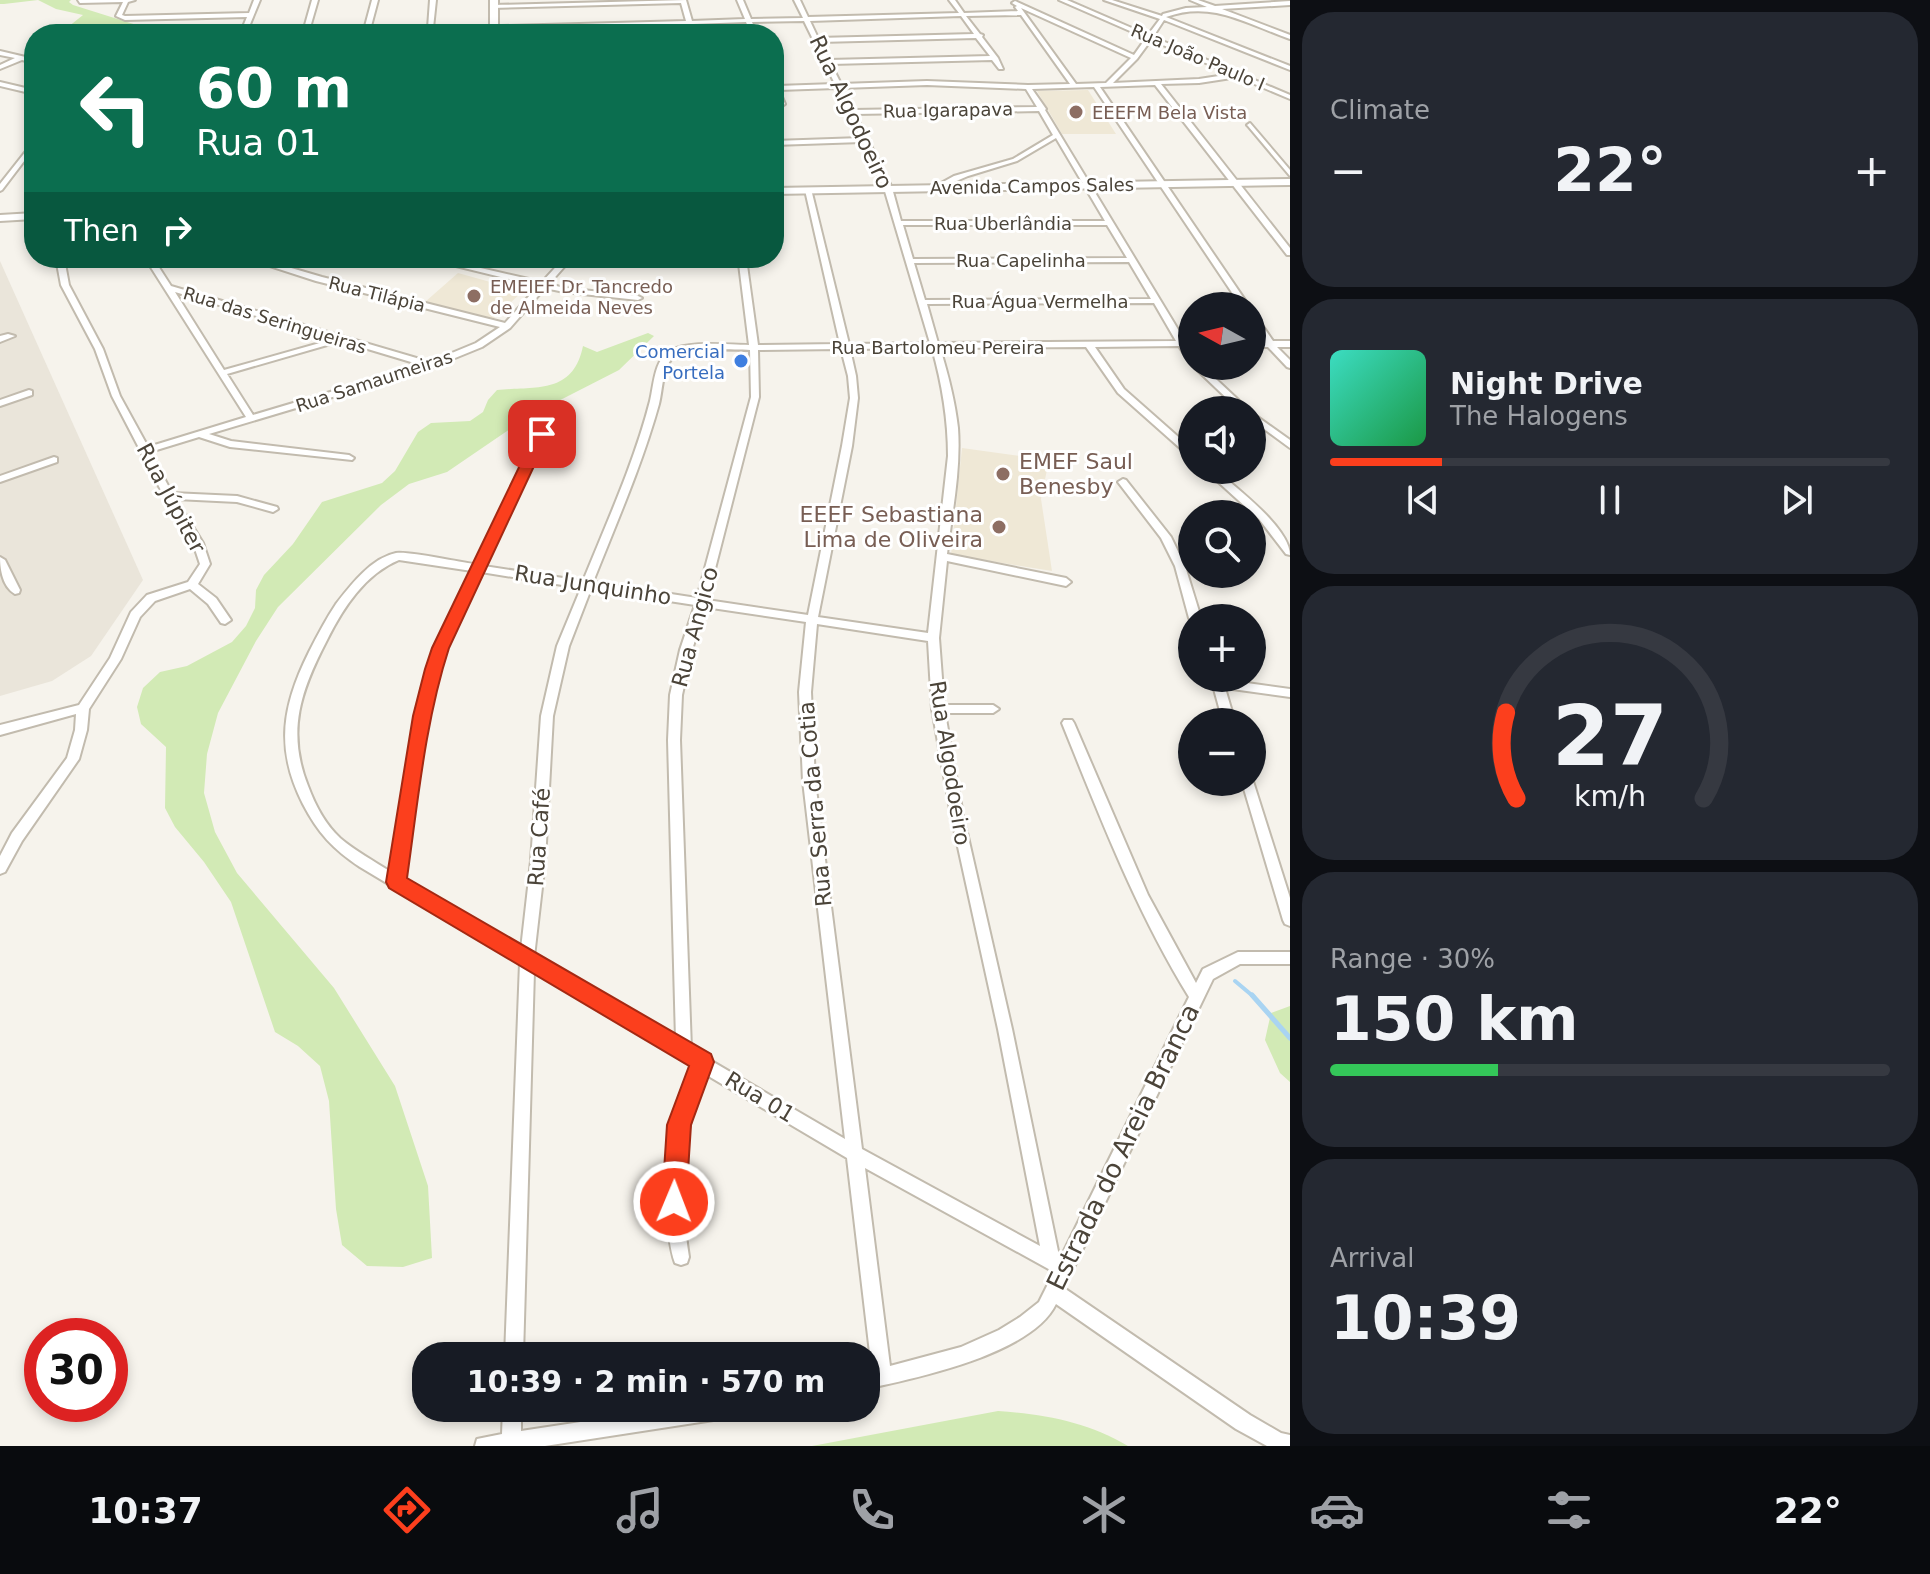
<!DOCTYPE html>
<html lang="en">
<head>
<meta charset="utf-8">
<style>
  body { margin:0; font-family:"DejaVu Sans",sans-serif; background:#242831; color:#f1f3f6; height:100vh; display:flex; flex-direction:column; font-size:30px; white-space:nowrap }
  * { box-sizing:border-box; margin:0 }
  p { font-size:26px; color:#9ea1a6 }
  .icon { flex:none; width:44px; height:44px; fill:none; stroke:currentColor; stroke-width:2; stroke-linecap:round; stroke-linejoin:round }
  .map { position:relative; flex:1; overflow:hidden }
  .drawer { display:flex; flex-direction:column; gap:12px; padding:12px; background:#0d0f14; width:640px }
  .drawer>* { flex:none }
  .top-card { position:absolute; left:24px; top:24px; width:760px; height:244px; border-radius:32px; box-shadow:0 4px 12px #0003; background:#0b6e4f; color:#fff; overflow:hidden }
  .needle { width:52px; rotate:278deg }
  .fabs { position:absolute; left:1178px; top:292px; display:grid; gap:16px }
  .fabs a { display:grid; place-items:center; width:88px; height:88px; border-radius:50%; background:#171b24; box-shadow:0 4px 12px #0003; font-size:40px }
  .speed { position:absolute; left:24px; top:1318px; display:flex; gap:16px; font-size:40px; font-weight:700; text-align:center }
  .speed>* { display:grid; place-content:center; width:104px; height:104px; border-radius:50%; background:#171b24; box-shadow:0 4px 12px #0003; line-height:1 }
  .speed .limit { border:12px solid #d22; background:#fff; color:#111 }
  .pin { position:absolute; display:grid; place-items:center; width:68px; height:68px; color:#fff; margin:-34px; border-radius:16px; box-shadow:0 4px 12px #0006 }
  .me { position:absolute; width:88px; margin:-44px; rotate:1deg; stroke-linejoin:round; filter:drop-shadow(0 0 6px #0008) }
  .turn { display:flex; align-items:center; gap:28px; height:168px; padding:0 40px; font-size:36px }
  .turn .icon { width:104px; height:104px; stroke-width:2.5 }
  .turn b { display:block; font-size:56px; line-height:68px }
  .then { display:flex; align-items:center; height:76px; padding:0 40px; background:#0003; gap:16px; font-size:30px }
  .big { font-size:60px; font-weight:700; line-height:1.1 }
  .drawer .widget { flex:1; display:flex; flex-direction:column; justify-content:center; gap:12px; min-width:0; padding:0 28px; border-radius:32px; background:#242831 }
  .drawer .dial { align-items:center; gap:0 }
  .dial svg { height:208px; overflow:visible; fill:none; stroke:#363941; stroke-width:7; stroke-linecap:round; text-anchor:middle }
  .dial text { fill:#f1f3f6; stroke:none }
  .song { display:flex; align-items:center; gap:24px }
  .cover { width:96px; height:96px; border-radius:12px; background:linear-gradient(135deg,hsl(170 70% 55%),hsl(140 70% 35%)) }
  .played { height:8px; border-radius:4px; background:linear-gradient(90deg,#fc3f1d 20%,#363941 20%) }
  .keys { display:flex; justify-content:space-around; direction:ltr }
  .heat { display:flex; justify-content:space-between; align-items:center; font-size:44px; direction:ltr }
  .charge { height:12px; border-radius:6px; background:linear-gradient(90deg,#34c759 30%,#363941 0) }
  .trip { position:absolute; left:412px; top:1342px; width:468px; height:80px; border-radius:32px; background:#171b24; box-shadow:0 4px 12px #0003; font-weight:700; line-height:80px; text-align:center }
  .tab-bar { display:flex; height:128px; justify-content:space-around; align-items:center; background:#090b0e; color:#9ea1a6 }
  .tab-bar .icon { width:56px; height:56px }
  .tab-bar .on { color:#fc3f1d }
  .tab-bar b { font-size:36px; color:#f1f3f6 }
  main { display:flex; flex:1; min-height:0 }
  .map>svg:first-child { display:block }
</style>
</head>
<body>
<main>
<div class="map">
<svg width="1290" height="1446" viewBox="0 0 1290 1446">
  <rect width="100%" height="100%" fill="#f6f3ec"/>
  <path fill="#eae5da" d="M0,261L143,580L91,656L52,681L0,696Z"/>
  <path fill="#efe8d6" d="M1088,90L1116,134H1062L1037,91Z
    M458,273L523,291L493,319L425,302Z
    M962,448L1049,460L1041,499L1052,571L951,555Z"/>
  <path fill="#d2eab5" d="M0,0H71L69,2L73,5L143,27V34H106L68,27L83,15L56,9L38,0L4,4H0Z
    M648,333L654,336L619,370L529,416L447,472L409,484L381,505L278,607L256,641L218,713L207,754L204,793L215,832L237,873L334,988L395,1086L428,1186L432,1258L403,1267L367,1266L342,1245L336,1209L329,1101L320,1066L298,1046L275,1032L231,902L204,862L175,827L165,808L166,747L141,724L137,707L143,688L160,672L187,666L232,642L246,626L255,608L256,590L264,575L293,544L322,502L382,483L395,471L418,432L431,423L470,421L483,412L488,400L497,390C535,386 573,395 583,346L597,352Z
    M1290,1006V1082L1280,1073L1265,1040L1271,1013Z
    M998,1411C1044,1414 1088,1422 1128,1446H812Z"/>
  <g fill="none" stroke-linecap="round" stroke-linejoin="round">
    <path stroke="#a9d4f2" stroke-width="4" d="M1235,981L1254,997"/>
    <path stroke="#a9d4f2" stroke-width="5" d="M1252,995L1290,1038"/>
    <defs>
      <path id="minor" d="M78,0H135L128,2L122,15L125,16L249,13L254,0H260L246,34H240L247,17L125,20L116,16L123,2L80,3Z
        M312,0H318L309,31L364,30L372,0H378L370,30L428,28L430,0H436L433,28L686,21L681,3L492,8L494,5L686,0L692,21L745,19L737,0H743L751,19L803,18L794,0H800L808,17L959,13L949,0H955L964,13L1018,11L1015,7L1017,6L1012,3L1015,1L1134,55L1146,38L1059,0H1067L1148,35L1160,19L1104,0H1112L1162,16L1163,14L1186,8L1207,7L1190,0H1198L1215,6L1290,1V5L1222,9L1290,35V39C1247,24 1212,0 1166,17L1290,66V70L1164,20L1153,37L1290,95V99L1238,77L1199,83L1161,84L1290,248V255H1287L1155,85L1100,87L1249,306H1241L1094,87L1032,89L1046,109L1045,110L1185,341L1192,340V346H1188L1192,353V363L1189,362L1179,346L1095,347L1124,389L1192,449V457L1189,456L1118,393L1086,347L940,348C948,374 955,401 958,428C961,470 952,513 947,554L1066,578L1071,582L1066,586L947,561L939,638L944,705H993L999,709L993,713H945L963,815L1012,1029L1059,1256L1061,1257L1189,997C1136,911 1100,817 1062,723L1064,720H1072L1074,723L1148,895L1196,983L1203,969L1238,952H1290V964H1240L1213,979L1064,1288L1250,1415L1281,1433L1290,1435V1446H1267L1236,1429L1056,1304C1032,1354 917,1378 866,1389V1371L872,1370L847,1158L705,1074C681,1140 678,1188 689,1257L687,1263L681,1265L675,1263C670,1250 669,1234 667,1220C662,1165 674,1117 693,1066L534,971L523,1356H505L520,963L360,867C333,849 318,833 303,804C275,749 282,706 309,652C317,636 326,619 336,604C350,586 371,558 396,553C409,551 458,562 475,564L537,434L555,413L558,412L563,415L546,435L484,566L583,581C607,522 634,463 650,401C654,385 654,360 670,351C687,340 728,345 749,345L739,264L656,260L652,258L738,260V258H746L758,345L840,344L805,190L811,189L849,344L930,343L884,188L862,142L774,145V141L861,138L836,88L779,90L785,104L782,106C775,102 774,92 774,84L777,86L835,84L804,21L752,22L757,34H751L746,22L693,24L696,34H690L687,24L433,31V34H427V31L369,34H276L303,32ZM1021,8L1131,58L1106,83L1076,84ZM1021,15L1070,84L1028,85L927,81L841,84L831,64L992,60L999,69H1003L998,58L982,37L983,35L980,34L966,16ZM961,16L974,34L818,38L810,21ZM976,38L990,56L829,60L820,42ZM1151,40L1232,74L1199,79L1113,83L1137,59ZM927,85L1026,89L1037,107L853,110L842,88ZM1039,111L1053,135L1013,159L954,176L934,187L940,188L968,176L1017,161L1056,138L1105,221H901L892,188L869,142L870,140L867,138L855,114ZM903,225H1107L1127,258L913,259ZM1129,262L1151,299L925,300L914,263ZM1154,303L1176,341L938,343L927,304ZM932,348C942,384 948,419 948,456L928,633L818,617L852,446L858,398L856,376L850,349ZM841,349L848,376L850,398L842,446L808,615L707,600L759,397L758,350ZM750,350L751,397L697,598L593,582C616,524 642,465 659,404C663,389 662,363 677,354C690,347 733,350 750,350ZM399,560L472,571L434,648L421,690L391,872C374,861 355,851 340,838C325,824 315,805 308,786C286,731 301,690 327,640C343,608 365,574 399,560ZM481,572L581,588L557,646L541,716L531,861L521,949L403,879L433,690L446,648ZM591,589L695,605L680,650L670,695L668,740L676,1040L534,957L545,861L553,716L569,646ZM705,607L806,622L799,692L803,781L845,1139L691,1049L680,740L682,695L692,650ZM817,624L928,641L932,709L951,815L998,1029L1040,1246L862,1149L815,781L811,692ZM865,1168L1054,1272L1039,1302L1020,1317L999,1330L961,1347L890,1366Z
        M0,51L34,59V63L22,60L0,69V65L15,58L0,55Z
        M0,82L34,90V94L0,86Z
        M1250,123L1290,170V176L1248,126L1247,125Z
        M34,141V148L2,190L0,191V184Z
        M56,258H64L69,285L103,349L120,396L148,447L246,417L145,258H153L171,286L430,362L476,343L500,327L316,281L245,258H257L322,277L505,323L538,286L423,258H437L542,282L564,258H572L549,284L564,288L638,296L642,298L638,300L564,292L545,288L510,328L482,347L433,367L209,434L231,441L349,455L354,458L352,460L230,447L199,437L150,452L172,493L237,496L277,507L278,509L273,512L237,502L176,499L203,543L210,564L198,584L216,598L231,620L225,624L221,623L208,604L190,589L155,601L140,617L121,659L89,709L87,730L79,759L22,841L5,872L0,874V856L12,833L67,758L75,730L76,714L0,735V725L79,705L110,658L131,612L147,595L188,582L200,564L193,543L164,496L112,396L95,349L61,285ZM175,292L334,339L224,370ZM341,341L421,365L253,415L227,374Z
        M1252,315H1255L1273,341H1290V347H1277L1290,360V368L1287,367L1268,347H1252V341H1264L1252,323Z
        M8,334L15,336L0,342V336Z
        M1193,366H1202L1249,410H1239Z
        M29,390L32,391V395L0,406V400Z
        M1252,413L1290,440V448L1252,420Z
        M54,457L57,458V462L0,482V476Z
        M1205,470H1216C1236,488 1290,528 1290,555L1286,554L1259,519Z
        M1123,479L1126,480L1171,537L1185,566L1201,618H1192V621L1189,618L1175,566L1161,538L1118,482Z
        M0,557L5,560L20,590L19,593L15,594C3,587 0,570 0,557Z
        M1211,678L1290,689V697L1225,688L1235,722H1223Z
        M1252,778L1290,898V926L1285,924L1283,920L1242,782H1252Z
        M503,1408H521V1431L673,1408H742L739,1414L733,1417L545,1446H475L477,1439L502,1434Z"/>
      <path id="tertiary" d="M490,0H498V34H490Z
        M1290,179V185L774,194V188Z
        M34,213V219L0,221V215Z"/>
    </defs>
    <use href="#minor" stroke="#c2bbae" stroke-width="4"/>
    <use href="#tertiary" stroke="#c2bbae" stroke-width="4"/>
    <use href="#minor" fill="#fff" fill-rule="evenodd"/>
    <use href="#tertiary" fill="#fff" fill-rule="evenodd"/>
  </g>
  <path fill="#fc3f1d" stroke="#a42913" stroke-width="2" d="M542,429L549,434L449,648C425,722 418,801 407,878L711,1054L714,1062L691,1125L686,1202L683,1211L674,1215L665,1211L662,1202L667,1125L689,1066L389,888L386,882L413,716L425,669L432,648L535,434Z"/>
  <g fill="#8d6e63" stroke="#fff" stroke-width="3">
    <circle cx="1076" cy="112" r="8"/>
    <circle cx="474" cy="296" r="8"/>
    <circle cx="1003" cy="474" r="8"/>
    <circle cx="999" cy="527" r="8"/>
  </g>
  <circle fill="#3f7fe0" stroke="#fff" stroke-width="3" cx="741" cy="361" r="8"/>
  <g text-anchor="middle" dominant-baseline="central" stroke-width="6" stroke-linejoin="round" paint-order="stroke">
    <g font-size="18" fill="#4b4439" stroke="#fff">
      <text transform="translate(1198 57) rotate(23)">Rua João Paulo I</text>
      <text transform="translate(948 110) rotate(-1)">Rua Igarapava</text>
      <text transform="translate(1032 186) rotate(-1)">Avenida Campos Sales</text>
      <text x="1003" y="223">Rua Uberlândia</text>
      <text x="1021" y="260">Rua Capelinha</text>
      <text transform="translate(377 294) rotate(14)">Rua Tilápia</text>
      <text x="1040" y="301">Rua Água Vermelha</text>
      <text transform="translate(275 320) rotate(17)">Rua das Seringueiras</text>
      <text x="938" y="347">Rua Bartolomeu Pereira</text>
      <text transform="translate(374 381) rotate(-18)">Rua Samaumeiras</text>
    </g>
    <g font-size="18" fill="#785e54" stroke="#fff" text-anchor="start">
      <text x="1092" y="112">EEEFM Bela Vista</text>
      <text x="490" y="286">EMEIEF Dr. Tancredo<tspan x="490" dy="21">de Almeida Neves</tspan></text>
    </g>
    <g font-size="18" fill="#366cbe" stroke="#fff" text-anchor="end">
      <text x="725" y="351">Comercial<tspan x="725" dy="21">Portela</tspan></text>
    </g>
    <g font-size="22" fill="#4b4439" stroke="#fff">
      <text transform="translate(851 112) rotate(65)">Rua Algodoeiro</text>
      <text transform="translate(171 498) rotate(62)">Rua Júpiter</text>
      <text transform="translate(593 585) rotate(9)">Rua Junquinho</text>
      <text transform="translate(695 627) rotate(-75)">Rua Angico</text>
      <text transform="translate(950 763) rotate(81)">Rua Algodoeiro</text>
      <text transform="translate(815 804) rotate(-95)">Rua Serra da Cotia</text>
      <text transform="translate(539 837) rotate(-86)">Rua Café</text>
      <text transform="translate(760 1097) rotate(31)">Rua 01</text>
    </g>
    <g font-size="22" fill="#785e54" stroke="#fff" text-anchor="start">
      <text x="1019" y="461">EMEF Saul<tspan x="1019" dy="25">Benesby</tspan></text>
      <text x="983" y="514" text-anchor="end">EEEF Sebastiana<tspan x="983" dy="25">Lima de Oliveira</tspan></text>
    </g>
    <g font-size="26" fill="#4b4439" stroke="#fff">
      <text transform="translate(1123 1147) rotate(-64)">Estrada do Areia Branca</text>
    </g>
  </g>
</svg>
<div class="fabs">
<a><svg class="needle" viewBox="-14 -14 28 28"><path d="M0-13l5 13h-10z" fill="#e53935"/><path d="M0 13l5-13h-10z" fill="#9ea1a6"/></svg></a>
<a><svg class="icon" aria-label="sound" viewBox="0 0 24 24"><path d="M4 9h4l5-4v14l-5-4H4zM17 9q2 3 0 6"/></svg></a>
<a><svg class="icon" aria-label="search" viewBox="0 0 24 24"><circle cx="10" cy="10" r="6"/><path d="M15 15l6 6"/></svg></a>
<a>+</a>
<a>−</a>
</div>
<div class="speed"><div class="limit">30</div></div>
<div class="pin" style="left:542px;top:434px;background:#d93025"><svg class="icon" aria-label="arrive" viewBox="0 0 24 24"><path d="M6 21V4h12l-3 4 3 4H6"/></svg></div>
<svg class="me" style="left:674px;top:1202px" viewBox="-20 -20 40 40"><circle r="17" fill="#fc3f1d" stroke="#fff" stroke-width="3"/><path d="M0-11L8 9 0 5-8 9z" fill="#fff"/></svg>
<div class="trip">10:39 · 2 min · 570 m</div>
<div class="top-card">
<div class="turn"><svg class="icon" aria-label="left" viewBox="0 0 24 24"><path d="M17 20v-9H6M10 6l-5 5 5 5"/></svg><div><b>60 m</b>Rua 01</div></div>
<div class="then">Then<svg class="icon" aria-label="right" viewBox="0 0 24 24"><path d="M7 20v-9h11M14 6l5 5-5 5"/></svg></div>
</div>
</div>
<section class="drawer">
<div class="widget"><p>Climate</p>
<div class="heat"><a>−</a><b class="big">22°</b><a>+</a></div>
</div>
<div class="widget">
<div class="song"><i class="cover"></i><div><b>Night Drive</b><p>The Halogens</p></div></div>
<div class="played"></div>
<div class="keys"><svg class="icon" aria-label="previous" viewBox="0 0 24 24"><path d="M18 5L8 12l10 7zM5 5v14"/></svg><svg class="icon" aria-label="pause" viewBox="0 0 24 24"><path d="M8 5v14M16 5v14"/></svg><svg class="icon" aria-label="next" viewBox="0 0 24 24"><path d="M6 5l10 7-10 7zM19 5v14"/></svg></div>
</div>
<div class="widget dial"><svg viewBox="0 0 100 80">
<path d="M14 69A42 42 0 1 1 86 69"/>
<path d="M14 69A42 42 0 0 1 10 36" stroke="#fc3f1d"/>
<text x="50" y="56" font-size="32" font-weight="700">27</text>
<text x="50" y="72" font-size="11">km/h</text>
</svg></div>
<div class="widget"><p>Range · 30%</p><b class="big">150 km</b><div class="charge"></div></div>
<div class="widget"><p>Arrival</p><b class="big">10:39</b></div>
</section>
</main>
<nav class="tab-bar">
<b>10:37</b>
<svg class="icon on" aria-label="directions" viewBox="0 0 24 24"><path d="M12 3l9 9-9 9-9-9zM9 14v-3h6M13 9l2 2-2 2"/></svg>
<svg class="icon" aria-label="music" viewBox="0 0 24 24"><path d="M9 18V5l10-2v13"/><circle cx="6" cy="18" r="3"/><circle cx="16" cy="16" r="3"/></svg>
<svg class="icon" aria-label="phone" viewBox="0 0 24 24"><path d="M5 4h4l2 5-3 2q2 4 5 5l2-3 5 2v4C11 20 4 13 5 4z"/></svg>
<svg class="icon" aria-label="climate" viewBox="0 0 24 24"><path d="M12 3v18M4 7l16 10M4 17L20 7"/></svg>
<svg class="icon" aria-label="car" viewBox="0 0 24 24"><path d="M5 17H2v-5l4-1 3-4h7l3 4 3 1v5h-3M9 17h6M6 11h13"/><circle cx="7" cy="17" r="2"/><circle cx="17" cy="17" r="2"/></svg>
<svg class="icon" aria-label="filters" viewBox="0 0 24 24"><path d="M4 7h16M4 17h16"/><circle cx="9" cy="7" r="2"/><circle cx="15" cy="17" r="2"/></svg>
<b>22°</b>
</nav>
</body>
</html>
